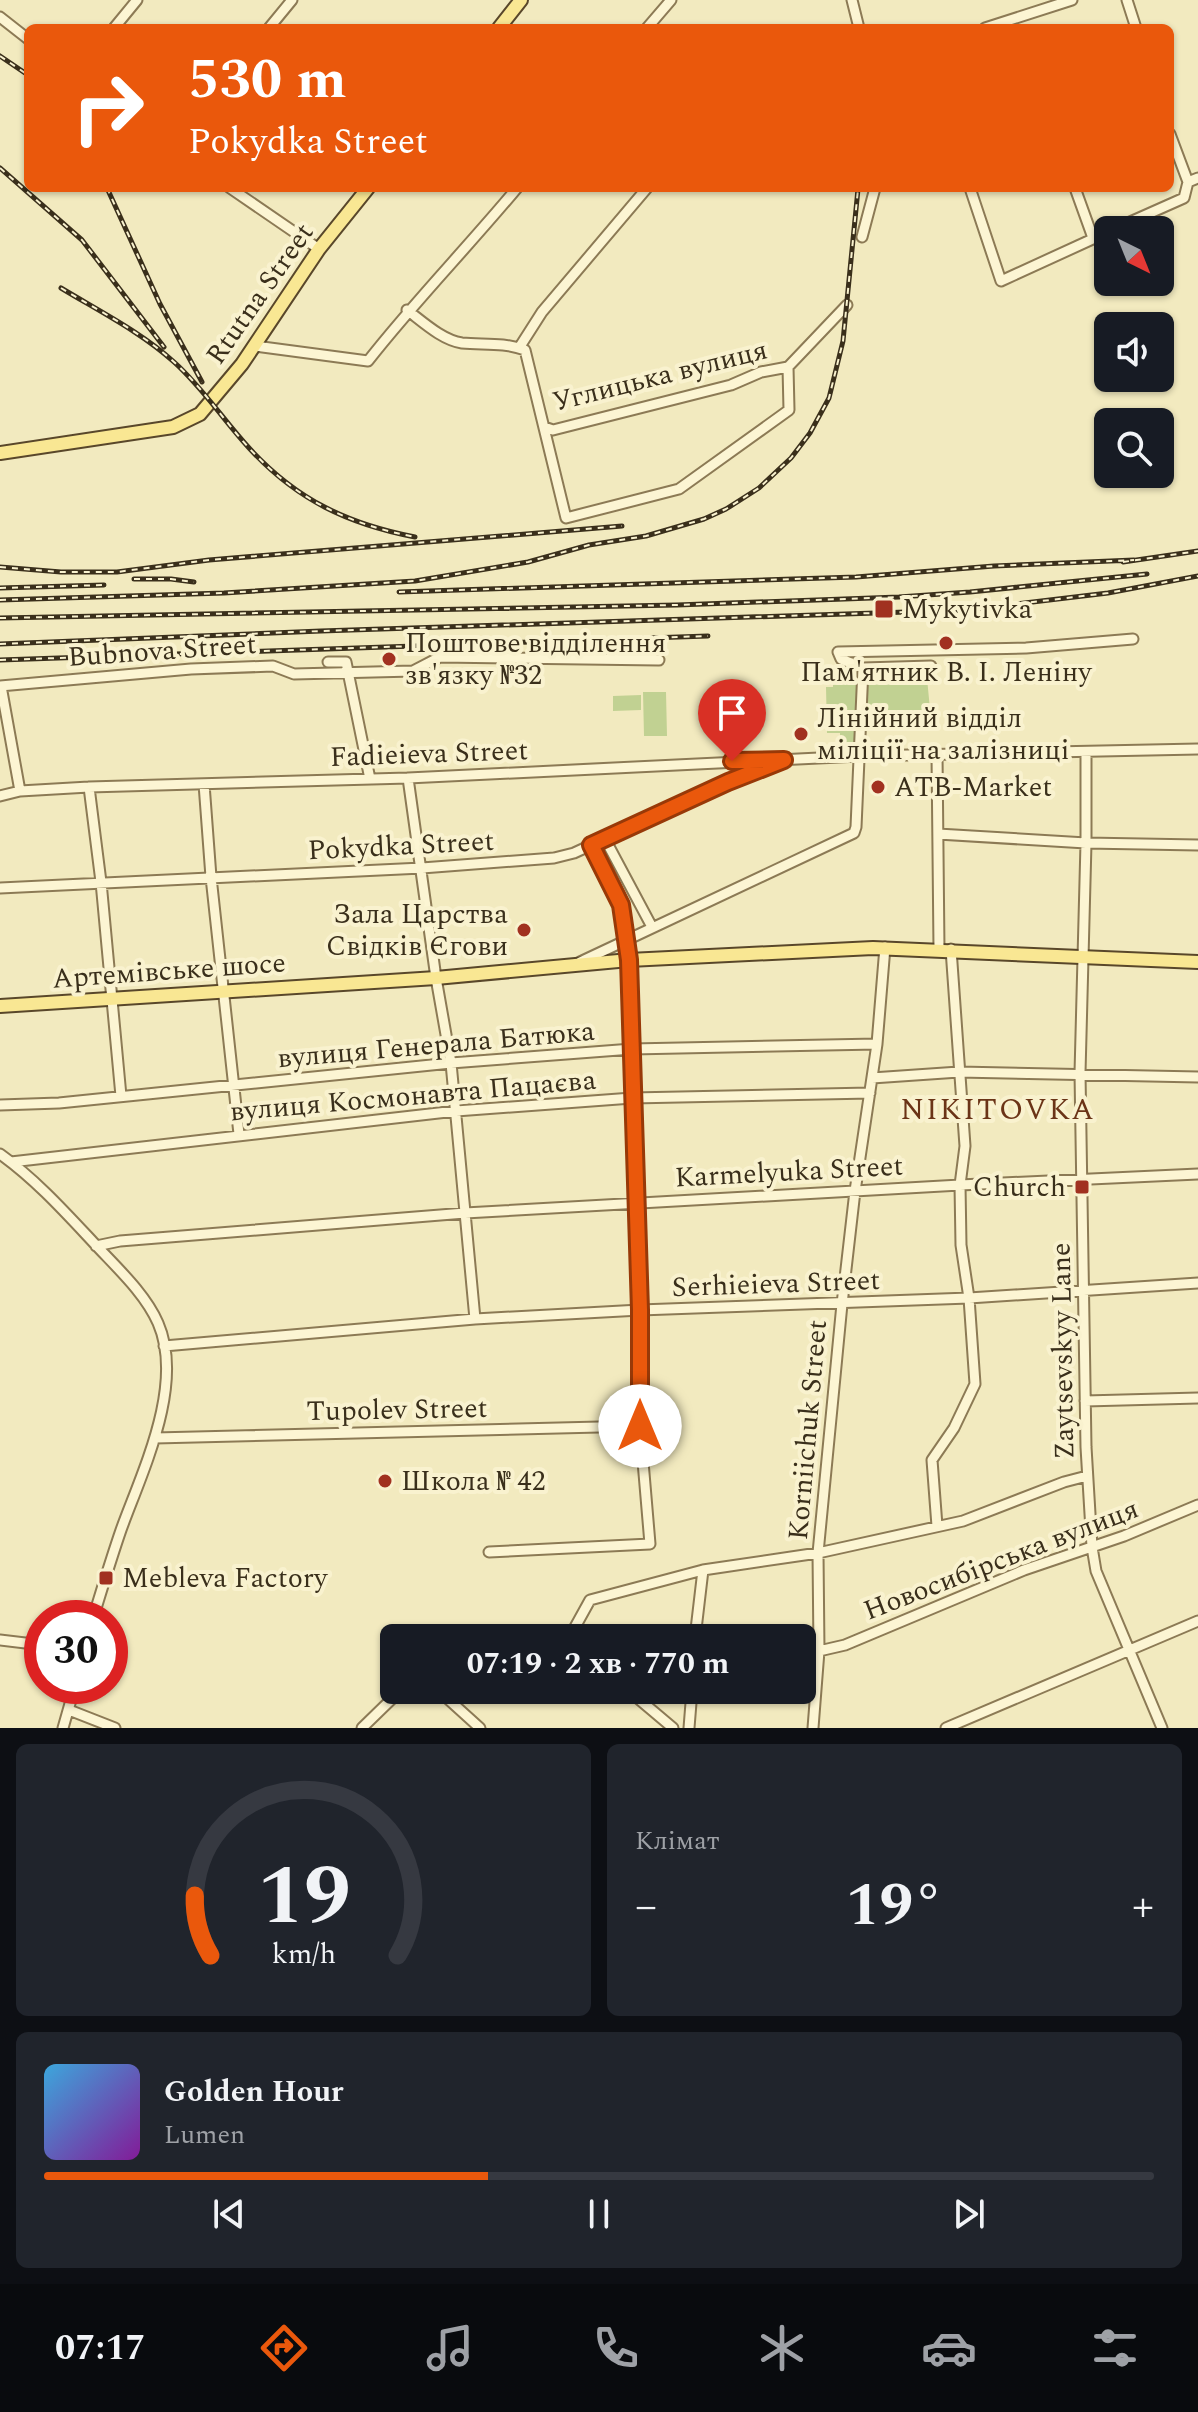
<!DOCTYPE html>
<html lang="uk">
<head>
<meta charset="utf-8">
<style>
  body { margin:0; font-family:Spectral,serif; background:#20242c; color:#f1f3f6; height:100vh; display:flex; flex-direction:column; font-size:30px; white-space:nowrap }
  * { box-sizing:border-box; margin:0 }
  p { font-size:26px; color:#9ea1a6 }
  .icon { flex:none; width:44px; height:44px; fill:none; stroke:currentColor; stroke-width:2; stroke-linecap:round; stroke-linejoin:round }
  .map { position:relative; height:1728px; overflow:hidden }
  .side { display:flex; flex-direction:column; gap:16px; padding:16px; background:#0d0f14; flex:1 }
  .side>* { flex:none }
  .banner { position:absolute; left:24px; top:24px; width:1150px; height:168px; border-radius:12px; box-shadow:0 2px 6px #0004; background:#ea580c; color:#fff; overflow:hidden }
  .needle { width:52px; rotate:137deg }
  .fabs { position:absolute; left:1094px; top:216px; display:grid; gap:16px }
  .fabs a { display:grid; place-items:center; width:80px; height:80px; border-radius:12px; background:#171b24; box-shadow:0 2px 6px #0004; font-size:40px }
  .speed { position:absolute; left:24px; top:1600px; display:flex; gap:16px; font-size:40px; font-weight:700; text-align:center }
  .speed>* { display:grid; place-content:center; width:104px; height:104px; border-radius:50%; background:#171b24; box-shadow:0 2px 6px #0004; line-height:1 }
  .speed .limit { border:12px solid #d22; background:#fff; color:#111 }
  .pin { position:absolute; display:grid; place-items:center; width:68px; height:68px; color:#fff; margin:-82px -34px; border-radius:50% 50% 50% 0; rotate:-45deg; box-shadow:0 0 8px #0007 }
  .pin .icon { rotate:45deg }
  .me { position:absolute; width:88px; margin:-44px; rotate:0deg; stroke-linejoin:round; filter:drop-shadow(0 0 6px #0008) }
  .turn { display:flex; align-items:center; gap:28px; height:168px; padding:0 32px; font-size:36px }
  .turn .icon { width:104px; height:104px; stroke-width:2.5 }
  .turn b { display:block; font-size:56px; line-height:68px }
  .big { font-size:60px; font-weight:700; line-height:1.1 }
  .side .card { flex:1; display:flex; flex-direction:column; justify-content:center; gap:12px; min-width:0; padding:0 28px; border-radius:12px; background:#20242c }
  .side .dial { align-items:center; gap:0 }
  .dial svg { height:208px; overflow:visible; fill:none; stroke:#363941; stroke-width:7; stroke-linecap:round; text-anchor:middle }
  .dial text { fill:#f1f3f6; stroke:none }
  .song { display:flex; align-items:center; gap:24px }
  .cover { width:96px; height:96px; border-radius:12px; background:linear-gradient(135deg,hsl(200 70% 55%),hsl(290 70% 35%)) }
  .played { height:8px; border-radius:4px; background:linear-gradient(90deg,#ea580c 40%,#363941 40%) }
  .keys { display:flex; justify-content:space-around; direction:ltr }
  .heat { display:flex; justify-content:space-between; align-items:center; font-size:44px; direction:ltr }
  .side .tiles { flex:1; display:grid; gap:16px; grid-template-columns:1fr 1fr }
  .card:last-child { grid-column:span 2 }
  .trip { position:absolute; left:380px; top:1624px; width:436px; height:80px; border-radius:12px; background:#171b24; box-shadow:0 2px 6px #0004; font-weight:700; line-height:80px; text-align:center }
  .tab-bar { display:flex; height:128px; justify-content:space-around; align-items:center; background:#090b0e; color:#9ea1a6 }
  .tab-bar .icon { width:56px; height:56px }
  .tab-bar .active { color:#ea580c }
  .tab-bar b { font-size:36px; color:#f1f3f6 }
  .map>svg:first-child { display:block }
</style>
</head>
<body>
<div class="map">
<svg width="1198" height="1728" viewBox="0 0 1198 1728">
  <rect width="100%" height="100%" fill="#f2eabf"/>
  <path fill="#c1d192" d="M847,671L863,681L860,756L840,757V733H827L826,687H833V673Z
    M927,678L931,720L866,721L868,681Z
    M643,692H666L667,736H644Z
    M641,695V710L613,711V696Z"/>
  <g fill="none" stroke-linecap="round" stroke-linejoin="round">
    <defs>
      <path id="minor" d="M852,0L859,28
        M1127,0L1136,28
        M0,17L28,39
        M114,28L137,0
        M269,28L292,0
        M647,28L671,0
        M985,28L1072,0
        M1170,134L1188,182
        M230,188L319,249
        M970,188L1001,281L1108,232
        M1075,188L1093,238
        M1112,230L1184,198L1188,182L1198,178
        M862,237L875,188
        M407,310C423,322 442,340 462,343C484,345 503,342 525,350L566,518L679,489L789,410L788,367L847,305
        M255,346L368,361C415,301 468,247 517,188
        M519,348L542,312L647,188
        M544,427L553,430L731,385L761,372L788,367
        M838,652L1026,648L1133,639
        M328,662H346L370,779
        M863,668L931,666
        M0,686L191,669L273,666L294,674L413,671L440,657L659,660
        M1,686L20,791
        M1086,753V843L1080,1073L1086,1447L1092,1547L1096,1571L1162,1728
        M937,754L939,949
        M408,778L436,978L451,1063L475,1319
        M204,784L211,877L239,1134
        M89,787L101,882L121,1096
        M0,796L20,791L89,787L408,778L860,756L1198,749
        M938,834L1086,843L1198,845
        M605,839L652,927
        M0,888L422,868L554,858L574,853L728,782L777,763
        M580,962L854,833L856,827L863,668L841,659L838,652
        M872,1078L959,1072L1198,1077
        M0,1105L59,1103L451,1063L632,1049L877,1044
        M0,1154C35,1179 64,1211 93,1242C116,1267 145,1293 158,1323C185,1385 142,1472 121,1530C111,1559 102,1589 93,1618
        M11,1162L456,1111L632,1098L870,1093
        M96,1246L120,1241L465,1213L960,1185L1198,1174
        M164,1346L475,1319L640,1310L969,1298L1198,1283
        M1085,1401L1198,1398
        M155,1438L640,1426
        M937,1526L932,1460L954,1428L975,1384L969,1298L961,1245L960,1185L965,1146L951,949
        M489,1552L650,1544L640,1426V1310L629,960L621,905L591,845
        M569,1638L590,1600L703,1570L818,1553L963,1521L1064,1482L1087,1476
        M695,1638L703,1570
        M0,1640L42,1645
        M819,1651L845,1645L1024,1570L1124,1536L1198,1505
        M438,1690L480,1728
        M628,1690L673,1728
        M69,1710L115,1728
        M63,1728L75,1686
        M362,1728L401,1690
        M689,1728L692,1690
        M813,1728L819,1651L818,1553L842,1304L855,1191L877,1044L885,947
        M946,1728L1198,1621"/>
      <path id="major" d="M499,28L521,0
        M0,453L173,427L200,414L242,364L319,249L368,188
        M0,1006L436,978L629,960L873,948L1198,962"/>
    </defs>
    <use href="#minor" stroke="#8c7a55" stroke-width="13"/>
    <use href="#major" stroke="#59472a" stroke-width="16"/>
    <use href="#minor" stroke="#fcf5d3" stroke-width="9"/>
    <use href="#major" stroke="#f9e793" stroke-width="12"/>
    <defs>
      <path id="rail" d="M0,56L28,75
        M0,168L82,240L164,347
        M107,188L160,304L202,382
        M61,288C99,311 141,332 174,362C203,388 224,421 250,449C297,500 348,524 415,537
        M1123,562L1198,551
        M0,567L61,572H117L209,560L622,526
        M134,579H171L194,582
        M0,588L104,585
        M399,592L856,577L994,566L1134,560
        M0,600L224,593L415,581L528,562L589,545L646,536L704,519L726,509L759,488L791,458L810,433L829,398L843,341L858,189
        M0,618L677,605L899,597L970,592L1147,574
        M0,644L321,631L967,610L1108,593L1198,576
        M0,660L708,636"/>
    </defs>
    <use href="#rail" stroke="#3a2f1b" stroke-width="5"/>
    <use href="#rail" stroke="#f9f2cf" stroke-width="2" stroke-dasharray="6" stroke-linecap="butt"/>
  </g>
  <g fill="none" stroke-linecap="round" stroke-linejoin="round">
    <defs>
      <path id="route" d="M640,1426V1310L629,960L621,905L591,845L728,782L784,760L732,761"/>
    </defs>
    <use href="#route" stroke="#983908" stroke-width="20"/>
    <use href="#route" stroke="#ea580c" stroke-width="14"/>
  </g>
  <g fill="#a13120" stroke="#f9f2cf" stroke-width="3">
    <rect x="874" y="599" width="20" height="20" rx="4"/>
    <circle cx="946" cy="643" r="8"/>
    <circle cx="389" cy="659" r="8"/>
    <circle cx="801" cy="734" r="8"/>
    <circle cx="878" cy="787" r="8"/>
    <circle cx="524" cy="930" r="8"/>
    <rect x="1074" y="1179" width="16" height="16" rx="4"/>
    <circle cx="385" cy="1481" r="8"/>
    <rect x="98" y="1570" width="16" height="16" rx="4"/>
  </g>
  <g text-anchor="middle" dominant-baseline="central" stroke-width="8" stroke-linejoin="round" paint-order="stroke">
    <g font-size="28" fill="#3a2f1b" stroke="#f9f2cf">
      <text transform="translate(260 294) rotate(-55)">Rtutna Street</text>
      <text transform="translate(660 376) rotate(-14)">Углицька вулиця</text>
      <text transform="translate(162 651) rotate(-4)">Bubnova Street</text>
      <text transform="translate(429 754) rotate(-2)">Fadieieva Street</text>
      <text transform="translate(401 846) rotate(-3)">Pokydka Street</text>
      <text transform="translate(169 971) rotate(-4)">Артемівське шосе</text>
      <text transform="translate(436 1045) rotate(-5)">вулиця Генерала Батюка</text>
      <text transform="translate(413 1096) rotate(-5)">вулиця Космонавта Пацаєва</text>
      <text transform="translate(789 1172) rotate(-3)">Karmelyuka Street</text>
      <text transform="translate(776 1284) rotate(-2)">Serhieieva Street</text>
      <text transform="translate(1063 1351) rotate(-91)">Zaytsevskyy Lane</text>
      <text transform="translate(397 1410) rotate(-1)">Tupolev Street</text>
      <text transform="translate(808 1430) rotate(-85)">Korniichuk Street</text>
      <text transform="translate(1001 1560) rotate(-21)">Новосибірська вулиця</text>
    </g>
    <g font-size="28" fill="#3a2f1b" stroke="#f9f2cf" text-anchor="start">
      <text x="902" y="609">Mykytivka</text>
      <text x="405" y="643">Поштове відділення<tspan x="405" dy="32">зв'язку №32</tspan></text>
      <text x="946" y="672" text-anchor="middle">Пам'ятник В. І. Леніну</text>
      <text x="817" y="718">Лінійний відділ<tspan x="817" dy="32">міліції на залізниці</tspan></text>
      <text x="894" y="787">ATB-Market</text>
      <text x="508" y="914" text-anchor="end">Зала Царства<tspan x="508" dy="32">Свідків Єгови</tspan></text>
      <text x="1066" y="1187" text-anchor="end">Church</text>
      <text x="401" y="1481">Школа № 42</text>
      <text x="122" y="1578">Mebleva Factory</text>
    </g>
    <g font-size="30" letter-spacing="2" fill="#6b3417" stroke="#f9f2cf">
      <text x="998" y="1110">NIKITOVKA</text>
    </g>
  </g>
</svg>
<div class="fabs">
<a><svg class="needle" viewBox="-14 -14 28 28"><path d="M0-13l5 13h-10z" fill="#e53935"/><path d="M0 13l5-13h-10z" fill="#9ea1a6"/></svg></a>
<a><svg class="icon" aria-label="sound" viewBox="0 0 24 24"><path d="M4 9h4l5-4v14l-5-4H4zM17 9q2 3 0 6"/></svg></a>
<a><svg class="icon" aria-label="search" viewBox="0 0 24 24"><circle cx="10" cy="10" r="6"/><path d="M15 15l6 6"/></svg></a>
</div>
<div class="speed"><div class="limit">30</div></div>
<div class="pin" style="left:732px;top:761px;background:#d93025"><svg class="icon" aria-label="arrive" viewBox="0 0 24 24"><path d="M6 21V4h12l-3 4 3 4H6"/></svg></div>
<svg class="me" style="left:640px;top:1426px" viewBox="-20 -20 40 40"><circle r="19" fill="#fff"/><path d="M0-13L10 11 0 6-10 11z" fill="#ea580c"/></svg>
<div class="trip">07:19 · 2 хв · 770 m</div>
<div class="banner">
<div class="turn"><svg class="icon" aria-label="right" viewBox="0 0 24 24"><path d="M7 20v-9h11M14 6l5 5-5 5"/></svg><div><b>530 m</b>Pokydka Street</div></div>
</div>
</div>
<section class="side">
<div class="tiles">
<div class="card dial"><svg viewBox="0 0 100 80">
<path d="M14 69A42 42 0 1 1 86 69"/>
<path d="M14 69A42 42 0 0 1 8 46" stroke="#ea580c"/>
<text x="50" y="56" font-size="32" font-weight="700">19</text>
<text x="50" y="72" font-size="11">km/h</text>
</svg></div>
<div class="card"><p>Клімат</p>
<div class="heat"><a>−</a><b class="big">19°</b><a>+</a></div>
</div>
<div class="card">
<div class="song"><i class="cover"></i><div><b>Golden Hour</b><p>Lumen</p></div></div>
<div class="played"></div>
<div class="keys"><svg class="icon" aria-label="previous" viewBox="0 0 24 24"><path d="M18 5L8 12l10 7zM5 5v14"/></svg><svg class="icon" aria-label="pause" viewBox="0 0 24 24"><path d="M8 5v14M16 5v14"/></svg><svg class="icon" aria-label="next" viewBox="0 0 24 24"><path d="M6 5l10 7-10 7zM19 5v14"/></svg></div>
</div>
</div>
</section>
<nav class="tab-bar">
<b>07:17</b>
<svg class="icon active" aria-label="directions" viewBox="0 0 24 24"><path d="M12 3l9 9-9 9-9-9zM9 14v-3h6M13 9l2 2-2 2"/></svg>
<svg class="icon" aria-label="music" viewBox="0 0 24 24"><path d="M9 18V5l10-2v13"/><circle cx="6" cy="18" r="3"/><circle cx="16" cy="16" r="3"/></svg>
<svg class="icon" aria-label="phone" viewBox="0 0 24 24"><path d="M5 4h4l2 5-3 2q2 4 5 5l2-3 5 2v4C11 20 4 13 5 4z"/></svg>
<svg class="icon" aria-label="climate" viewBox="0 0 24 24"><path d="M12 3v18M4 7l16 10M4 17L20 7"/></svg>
<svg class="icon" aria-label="car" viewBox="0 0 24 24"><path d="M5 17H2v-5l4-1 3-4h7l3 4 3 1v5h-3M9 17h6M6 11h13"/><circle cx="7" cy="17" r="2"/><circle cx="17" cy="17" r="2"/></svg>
<svg class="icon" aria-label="filters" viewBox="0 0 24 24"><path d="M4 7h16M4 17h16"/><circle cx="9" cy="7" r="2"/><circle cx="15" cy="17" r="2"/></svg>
</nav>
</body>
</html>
